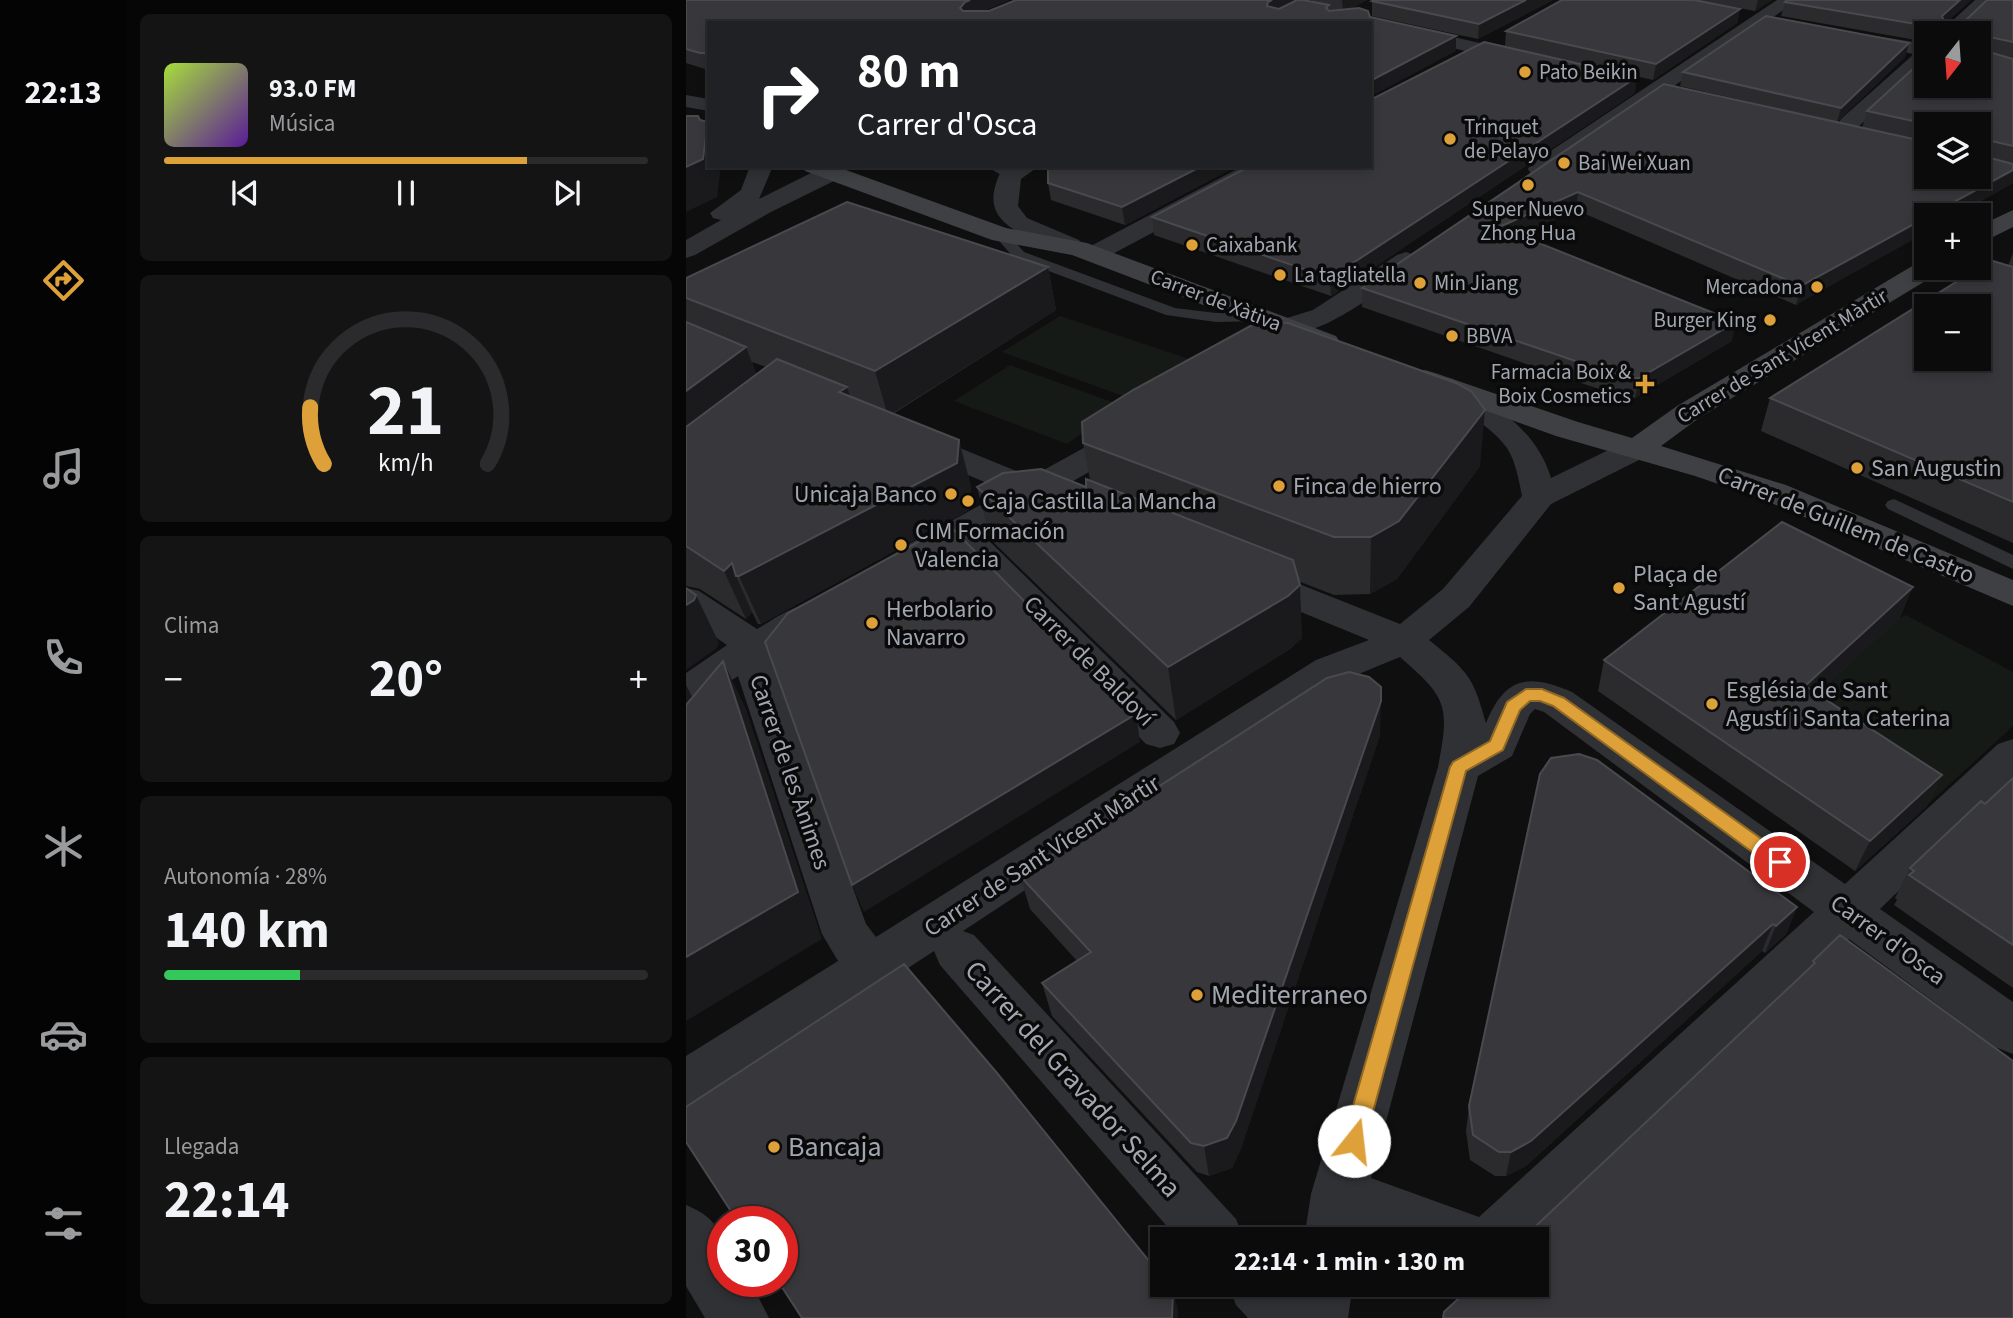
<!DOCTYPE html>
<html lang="es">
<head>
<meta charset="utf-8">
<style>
  body { margin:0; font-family:"Source Sans 3",sans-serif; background:#141415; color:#f1f3f6; height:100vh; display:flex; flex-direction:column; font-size:26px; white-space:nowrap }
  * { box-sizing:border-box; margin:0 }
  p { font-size:23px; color:#9a9b9d }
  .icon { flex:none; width:38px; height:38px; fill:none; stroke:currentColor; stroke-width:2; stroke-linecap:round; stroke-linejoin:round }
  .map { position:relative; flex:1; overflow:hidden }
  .sheet { display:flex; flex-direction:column; gap:14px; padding:14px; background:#060607; width:560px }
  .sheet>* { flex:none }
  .top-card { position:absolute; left:21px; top:21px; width:665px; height:147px; border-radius:0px; box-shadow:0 4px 10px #0003,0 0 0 2px #2b2b2d; background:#202124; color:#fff; overflow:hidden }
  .needle { width:46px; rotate:197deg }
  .tools { position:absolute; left:1228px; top:21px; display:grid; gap:14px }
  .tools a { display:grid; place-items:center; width:77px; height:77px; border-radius:0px; background:#0b0b0c; box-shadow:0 4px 10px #0003,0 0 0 2px #2b2b2d; font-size:35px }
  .speed { position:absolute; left:21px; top:1206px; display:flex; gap:14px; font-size:35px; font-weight:700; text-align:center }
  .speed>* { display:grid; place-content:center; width:91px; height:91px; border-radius:50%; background:#0b0b0c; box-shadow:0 4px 10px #0003,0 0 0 2px #2b2b2d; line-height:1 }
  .speed .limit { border:10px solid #d22; background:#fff; color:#111 }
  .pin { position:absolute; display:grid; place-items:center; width:60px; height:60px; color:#fff; margin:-30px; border:4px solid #fff; border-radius:50%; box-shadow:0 2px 7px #0007 }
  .me { position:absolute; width:77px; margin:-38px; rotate:16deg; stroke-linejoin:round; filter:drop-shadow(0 0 5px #0008) }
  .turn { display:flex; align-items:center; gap:24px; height:147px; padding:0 35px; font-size:32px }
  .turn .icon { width:91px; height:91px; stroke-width:2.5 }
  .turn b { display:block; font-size:49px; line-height:60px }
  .big { font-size:52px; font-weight:700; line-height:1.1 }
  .sheet .card { flex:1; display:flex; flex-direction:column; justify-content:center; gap:10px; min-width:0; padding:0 24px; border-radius:10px; background:#141415 }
  .sheet .dial { align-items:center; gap:0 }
  .dial svg { height:182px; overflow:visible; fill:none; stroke:#2b2b2d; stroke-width:7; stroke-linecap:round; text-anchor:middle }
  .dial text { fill:#f1f3f6; stroke:none }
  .song { display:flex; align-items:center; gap:21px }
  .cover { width:84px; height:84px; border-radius:10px; background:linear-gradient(135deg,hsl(80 70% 55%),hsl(270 70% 35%)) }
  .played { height:7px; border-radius:4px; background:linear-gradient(90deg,#dea139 75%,#2b2b2d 75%) }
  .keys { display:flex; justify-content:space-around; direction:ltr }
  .heat { display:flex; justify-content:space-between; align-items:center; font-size:38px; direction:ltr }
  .charge { height:10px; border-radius:5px; background:linear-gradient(90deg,#34c759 28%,#2b2b2d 0) }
  .trip { position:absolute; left:464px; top:1227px; width:399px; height:70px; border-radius:0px; background:#0b0b0c; box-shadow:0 4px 10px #0003,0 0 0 2px #2b2b2d; font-weight:700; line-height:70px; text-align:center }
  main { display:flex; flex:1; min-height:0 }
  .tab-bar { display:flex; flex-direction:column; width:126px; justify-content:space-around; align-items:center; background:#040405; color:#9a9b9d }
  .tab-bar .icon { width:49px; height:49px }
  .tab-bar .on { color:#dea139 }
  .tab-bar b { font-size:32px; color:#f1f3f6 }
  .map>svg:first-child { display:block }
</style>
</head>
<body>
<main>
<nav class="tab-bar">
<b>22:13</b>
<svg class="icon on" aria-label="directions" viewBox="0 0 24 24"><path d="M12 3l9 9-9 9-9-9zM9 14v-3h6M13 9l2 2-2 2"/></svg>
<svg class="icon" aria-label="music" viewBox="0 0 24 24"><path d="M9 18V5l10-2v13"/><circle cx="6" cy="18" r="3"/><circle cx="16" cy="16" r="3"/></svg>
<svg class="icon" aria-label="phone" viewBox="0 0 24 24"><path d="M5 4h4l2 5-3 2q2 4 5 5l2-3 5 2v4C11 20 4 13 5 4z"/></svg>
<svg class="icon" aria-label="climate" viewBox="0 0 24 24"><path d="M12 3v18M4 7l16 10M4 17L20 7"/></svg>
<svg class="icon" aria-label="car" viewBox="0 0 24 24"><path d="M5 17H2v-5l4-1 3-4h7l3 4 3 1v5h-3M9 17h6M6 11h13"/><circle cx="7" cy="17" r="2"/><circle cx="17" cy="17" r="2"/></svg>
<svg class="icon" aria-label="filters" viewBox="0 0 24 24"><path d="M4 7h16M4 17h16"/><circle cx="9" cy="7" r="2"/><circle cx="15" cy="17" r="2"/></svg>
</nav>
<section class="sheet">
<div class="card">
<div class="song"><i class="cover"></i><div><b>93.0 FM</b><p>Música</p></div></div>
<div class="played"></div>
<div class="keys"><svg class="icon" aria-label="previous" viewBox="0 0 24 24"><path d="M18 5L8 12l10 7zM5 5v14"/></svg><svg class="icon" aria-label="pause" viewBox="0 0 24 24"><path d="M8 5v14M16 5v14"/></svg><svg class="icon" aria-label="next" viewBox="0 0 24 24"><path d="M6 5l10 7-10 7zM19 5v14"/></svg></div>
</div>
<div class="card dial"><svg viewBox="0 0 100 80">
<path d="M14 69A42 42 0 1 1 86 69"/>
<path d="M14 69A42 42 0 0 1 8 44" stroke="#dea139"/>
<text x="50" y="56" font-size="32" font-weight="700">21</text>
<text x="50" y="72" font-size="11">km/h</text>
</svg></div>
<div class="card"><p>Clima</p>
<div class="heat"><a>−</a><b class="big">20°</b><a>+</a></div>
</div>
<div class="card"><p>Autonomía · 28%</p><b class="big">140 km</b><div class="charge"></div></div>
<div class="card"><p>Llegada</p><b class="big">22:14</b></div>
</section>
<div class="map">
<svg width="1327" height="1318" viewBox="0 0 1327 1318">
  <rect width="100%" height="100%" fill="#0f0f10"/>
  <path fill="#161a16" d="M374,316L503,359L448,400L316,352Z
    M324,365L434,405L381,444L268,401Z
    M1220,615L1327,672V726L1240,806L1108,717L1214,618Z"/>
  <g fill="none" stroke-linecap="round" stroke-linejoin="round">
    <path fill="#303135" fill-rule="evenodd" d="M300,166H316L330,175L328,178H320Z
      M315,231L320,232L338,252L489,308L530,313L575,311L583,316L575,321L530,322L480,315L328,258L308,235Z
      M1208,499L1327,555V569L1202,509L1199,505L1202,501Z"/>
    <path fill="#303135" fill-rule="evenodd" d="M1091,0H1112L861,174H845L842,169L845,164Z
      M1289,0H1308L1273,33H1253Z
      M684,18L847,55L850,59L840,65L684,29V23H675Z
      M1171,33L1241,44V63L1172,127L1167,137H1151L1148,132L1155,119L1228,54L1164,43L1162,39Z
      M0,95L23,99V111L0,107Z
      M64,166H87L73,199L139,166H163L154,178L85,212L9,255L0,258V240L35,220L27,218L24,213L55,190Z
      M324,166H353L335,179L332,206L341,218L393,240L397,245L393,250C379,254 369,248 357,243C331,233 300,220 309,187C312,177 313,171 324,166Z
      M557,166H586L583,171L417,259L408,262L399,259L395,254L399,249Z
      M720,252L729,255L733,260L729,265C697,288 631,343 591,333L587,327L591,321L627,310L711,255Z
      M1246,268H1283L1327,283V300L1250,274Z
      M756,376L767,379C808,406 850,428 865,478L941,441L952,438L963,441L968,448L963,455L865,504L783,607L743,640C781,671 787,675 800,723C819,677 841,673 886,692L1159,884L1312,744L1327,739V780L1194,909L1327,1002V1054L1309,1047L1163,939L850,1240L699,1239L676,1230L674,1239H618L625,1194L752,767C764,705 761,698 714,657L658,680L277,931L288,935L550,1219L558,1239H492L254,965L248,951L18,1102L0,1109V1056L152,961L136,934L52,676L14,702L0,706V673L41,645L0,617V588L13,591L71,629C92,617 113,599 138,606L144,615L138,624L83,655L180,924L190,937L630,660L683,640L552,586L547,578L552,570L565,566L578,570L714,624L757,589L836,496C833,481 830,462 821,448C803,423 770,408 745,391L741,385L745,379ZM849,709L858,712L1128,912L793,1217L685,1178L792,776L826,756L844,714Z
      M445,426L456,428L461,435L456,442L373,489L377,495L372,502L360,505L349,502L295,533L488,722L494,733L488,744L474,748L460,744L269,547C251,558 235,571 214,565L208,557L214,549L320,491L220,449L215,442L220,435L231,433L242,435L345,477L434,428Z
      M0,1205C41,1222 37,1242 37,1281H64L83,1318H19L0,1286Z
      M542,1284H667L662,1318H562L550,1305Z"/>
    <path fill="#3f4044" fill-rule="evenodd" d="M116,166H149L320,228L401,243L650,336L654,342L650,348L640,351L630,348L386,255L306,240L119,171Z
      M1327,210V227L1293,244V226Z
      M1241,260V268H1255L1251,274L1013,418L975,446L1100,485L1327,580V606L1076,499L1009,476L870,436L729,385L724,379L729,373L739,370L749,373L892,422L946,438L991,406L1233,262Z"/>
  </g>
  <path fill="#2b2b2e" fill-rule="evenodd" d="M0,0H323L297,11L627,2L625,0H681L664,9L684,17L770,36V51L23,23V69H19L0,63Z
    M867,0L792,39L686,16V1Z
    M1011,0H1086L1069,11Z
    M1285,0L1263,20H1280L1327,0V183L1270,215H1241L1110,305L890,210L834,235L1046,341L949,398L938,397L901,385L676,307V288L978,84L1241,177L1293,124H1241V142L1176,128L1181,111L1293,33H1241V42L1095,16L1099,2Z
    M1054,9L1051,23L967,80L819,46L820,31Z
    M1223,43L1219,57L1151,122L994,86L997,72Z
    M949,93L645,296L468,235L466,217Z
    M551,166L439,225L365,200L362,183Z
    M1327,253V543L1075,431L1084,398L1322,266Z
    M362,267L370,310L207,414L273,440L285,487L283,510L75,624H72L66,612L60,619L14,589L0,586V278ZM66,362L80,367L70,374Z
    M397,443L794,466L711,579L684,594L648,595L612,581L616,638L604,649L490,720L304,539L291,487H400L404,480Z
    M1214,618L1132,694L1256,775L1241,806L1169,871L912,691L918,660Z
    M694,735L554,1151L546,1168L523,1176L511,1172L366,1016L356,983L391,961L344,909L334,876Z
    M1327,778V988L1208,905L1211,900L1209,898L1224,868L1299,804Z
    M1111,907L1100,934L1079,953L1076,951L840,1166L820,1176H809L784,1160L780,1131L783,1106Z"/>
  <path fill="#1a1a1c" d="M284,0H323L282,17L274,8L279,2Z
    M586,0H616L582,20L581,6L582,2Z
    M656,0H681L657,13Z
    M840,0H867L792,39L793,24Z
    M1072,0H1086L1069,11Z
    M1274,0H1285L1251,31L1256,16Z
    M1054,9L1051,23L967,80L970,64Z
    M770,36V51L684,97V81Z
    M1223,43L1219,57L1151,122L1155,108Z
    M951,77L949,93L645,296L644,278Z
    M22,122L23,166H35L31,197L0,212V167Z
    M516,166H551L439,225L436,207Z
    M1327,170V183L1270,215H1244Z
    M892,192L890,210L811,245L813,227Z
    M1241,217V232L1110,305L1115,286Z
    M362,267L370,310L202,416L189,371Z
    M1050,322L1046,341L949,398L953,378Z
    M60,347L77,392L0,452V391Z
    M161,387L176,433L153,392Z
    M799,410L794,466L711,579L684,594L685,537Z
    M273,440L285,487L283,510L75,624L53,576Z
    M46,563L50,576L66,612L60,619L38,571Z
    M614,585L616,638L604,649L490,720L482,667Z
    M1227,587L1214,618L1108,717L1119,686Z
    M10,595L33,643L31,648L0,670V605Z
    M37,661L60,709L136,939L0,1021V957Z
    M0,685L11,706L0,737Z
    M695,701L694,735L554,1151L546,1168L523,1176L518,1146Z
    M450,714L454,742L178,912L166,885Z
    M1256,775L1241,806L1169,871L1184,841Z
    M1111,907L1100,934L1079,953L1090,926Z
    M1087,924L1076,951L840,1166L820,1176L825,1152Z
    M487,1291L492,1309V1318H486Z"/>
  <path fill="#38383c" stroke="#484a4e" stroke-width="2" fill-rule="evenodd" d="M0,0H284L279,2L274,8L277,11H303L330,0H586L582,2L581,6L593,9L611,0H617L643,5L640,8L643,11L673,8L682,11L684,17L770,36L684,81V23H23V53H14L0,49Z
    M688,0H840L793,24L686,1Z
    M876,0H1008L1054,9L970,64L820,31Z
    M1101,0H1274L1256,16L1258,21L1280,20L1301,0H1327V42L1299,36L1295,39L1296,50L1327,59V146L1297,139V156L1327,164V170L1244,215H1241V217L1115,286L892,192L813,227L1050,322L953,378H941L904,366L676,288L978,84L1241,142V177H1293V124H1241L1181,111L1241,56V86H1293V33H1248V27L1099,2Z
    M1080,16L1223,43L1155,108L997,72Z
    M798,42L951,77L644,278L466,217L564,166H684V100Z
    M0,116H12L14,120L22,122L17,159L0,167Z
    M362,166H516L436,207L362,183Z
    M161,202L362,267L189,371L0,298V278Z
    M1307,261L1327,267V502L1084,398L1299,264ZM1241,306H1293V359H1241Z
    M0,322L60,347L0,391Z
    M578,322L602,323L770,383L786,392L799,410L713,521L685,537H648L397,443L396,422L447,390L568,324Z
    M91,359L161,387L153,392L273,440L271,463L53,576H50L46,563L38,571L0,546V427Z
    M355,469L400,487V479L607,560L614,585L602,596L482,667L291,487L317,473Z
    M1096,522L1227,587L1119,686L1256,775L1184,841L918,660Z
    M263,525L450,714L166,885L79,642L102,613Z
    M0,588L10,595L8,600L0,605Z
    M37,661L112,892L0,957V705Z
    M663,672L683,677L695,687V701L550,1121L541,1138L518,1146L505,1143L356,983L405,952L334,876L641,678Z
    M893,754L911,760L1111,907L1090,926L1087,924L845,1141L825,1152H813L787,1135L783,1106L854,774L865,758Z
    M1327,778V945L1223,875L1228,871L1224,868L1295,801L1299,804Z
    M1154,935L1327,1061V1318H757L758,1312L788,1284H850V1239H836L1129,963L1127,961Z
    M218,964L311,1073L476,1277V1284H482L487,1291L486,1318H116L92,1281H96V1222H52L0,1142V1107Z"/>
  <path fill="#dea139" stroke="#906925" stroke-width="2" d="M840,689H856L878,698L1101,857L1104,862L1101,868L1094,870L1088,868L867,706L854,701H844L834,710L817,750L780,771L679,1141L676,1149L668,1152L660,1149L657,1141L764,767L767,762L804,741L821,702Z"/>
  <g fill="#dea139" stroke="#0a0a0b" stroke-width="2.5">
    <circle cx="839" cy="72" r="7"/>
    <circle cx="764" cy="139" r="7"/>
    <circle cx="878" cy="163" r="7"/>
    <circle cx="842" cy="185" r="7"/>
    <circle cx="506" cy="245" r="7"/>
    <circle cx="594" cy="275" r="7"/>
    <circle cx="734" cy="283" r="7"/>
    <circle cx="1131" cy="287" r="7"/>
    <circle cx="1084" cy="320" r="7"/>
    <circle cx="766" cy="336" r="7"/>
    <path d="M955.5 373.5h7v7h7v7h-7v7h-7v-7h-7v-7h7z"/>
    <circle cx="1171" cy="468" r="7"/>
    <circle cx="593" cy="486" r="7"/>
    <circle cx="265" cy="494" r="7"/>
    <circle cx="282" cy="501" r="7"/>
    <circle cx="215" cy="545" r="7"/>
    <circle cx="933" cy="588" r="7"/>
    <circle cx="186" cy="623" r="7"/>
    <circle cx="1026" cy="704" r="7"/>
    <circle cx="511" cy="995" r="7"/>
    <circle cx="88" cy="1147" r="7"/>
  </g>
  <g text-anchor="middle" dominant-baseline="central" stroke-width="7" stroke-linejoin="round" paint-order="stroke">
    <g font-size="21" fill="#a1a6b0" stroke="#0a0a0b" text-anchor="start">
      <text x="853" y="72">Pato Beikin</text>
      <text x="778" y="127">Trinquet<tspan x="778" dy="24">de Pelayo</tspan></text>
      <text x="892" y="163">Bai Wei Xuan</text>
      <text x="842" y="209" text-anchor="middle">Super Nuevo<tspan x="842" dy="24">Zhong Hua</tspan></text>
      <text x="520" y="245">Caixabank</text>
      <text x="608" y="275">La tagliatella</text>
      <text x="748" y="283">Min Jiang</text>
      <text x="1117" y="287" text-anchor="end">Mercadona</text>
      <text x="1070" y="320" text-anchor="end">Burger King</text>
      <text x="780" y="336">BBVA</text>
      <text x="945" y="372" text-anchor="end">Farmacia Boix &amp;<tspan x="945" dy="24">Boix Cosmetics</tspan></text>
    </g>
    <g font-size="21" fill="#a1a6b0" stroke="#0a0a0b">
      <text transform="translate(530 300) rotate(21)">Carrer de Xàtiva</text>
      <text transform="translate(1096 356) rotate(-31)">Carrer de Sant Vicent Màrtir</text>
    </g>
    <g font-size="24" fill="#a1a6b0" stroke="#0a0a0b" text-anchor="start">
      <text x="1185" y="468">San Augustin</text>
      <text x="607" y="486">Finca de hierro</text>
      <text x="251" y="494" text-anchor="end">Unicaja Banco</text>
      <text x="296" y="501">Caja Castilla La Mancha</text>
      <text x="229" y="531">CIM Formación<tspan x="229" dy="28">Valencia</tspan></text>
      <text x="947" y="574">Plaça de<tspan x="947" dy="28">Sant Agustí</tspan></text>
      <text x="200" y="609">Herbolario<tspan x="200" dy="28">Navarro</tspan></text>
      <text x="1040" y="690">Església de Sant<tspan x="1040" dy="28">Agustí i Santa Caterina</tspan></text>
    </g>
    <g font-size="24" fill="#a1a6b0" stroke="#0a0a0b">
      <text transform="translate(1160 525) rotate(22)">Carrer de Guillem de Castro</text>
      <text transform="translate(403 661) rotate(45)">Carrer de Baldoví</text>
      <text transform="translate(104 772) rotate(71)">Carrer de les Ànimes</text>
      <text transform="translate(356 856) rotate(-33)">Carrer de Sant Vicent Màrtir</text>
      <text transform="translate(1202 940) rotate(36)">Carrer d'Osca</text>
    </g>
    <g font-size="28" fill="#a1a6b0" stroke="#0a0a0b" text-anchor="start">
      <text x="525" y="995">Mediterraneo</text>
      <text x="102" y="1147">Bancaja</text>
    </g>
    <g font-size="28" fill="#a1a6b0" stroke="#0a0a0b">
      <text transform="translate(387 1079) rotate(48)">Carrer del Gravador Selma</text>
    </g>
  </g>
</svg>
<div class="tools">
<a><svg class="needle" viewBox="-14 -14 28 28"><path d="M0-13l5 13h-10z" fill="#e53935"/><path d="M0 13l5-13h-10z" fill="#9a9b9d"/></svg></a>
<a><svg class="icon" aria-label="layers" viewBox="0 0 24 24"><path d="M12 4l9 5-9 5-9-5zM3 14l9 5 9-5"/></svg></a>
<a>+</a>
<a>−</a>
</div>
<div class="speed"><div class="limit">30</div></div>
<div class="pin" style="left:1094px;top:862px;background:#d93025"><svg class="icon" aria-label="arrive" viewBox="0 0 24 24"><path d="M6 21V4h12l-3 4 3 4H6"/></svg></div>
<svg class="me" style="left:668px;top:1141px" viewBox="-20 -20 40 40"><circle r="19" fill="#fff"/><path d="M0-13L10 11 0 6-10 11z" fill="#dea139"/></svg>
<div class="trip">22:14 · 1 min · 130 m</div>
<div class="top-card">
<div class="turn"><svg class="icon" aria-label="right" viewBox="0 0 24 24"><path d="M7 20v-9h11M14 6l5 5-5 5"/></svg><div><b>80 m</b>Carrer d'Osca</div></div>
</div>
</div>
</main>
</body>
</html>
